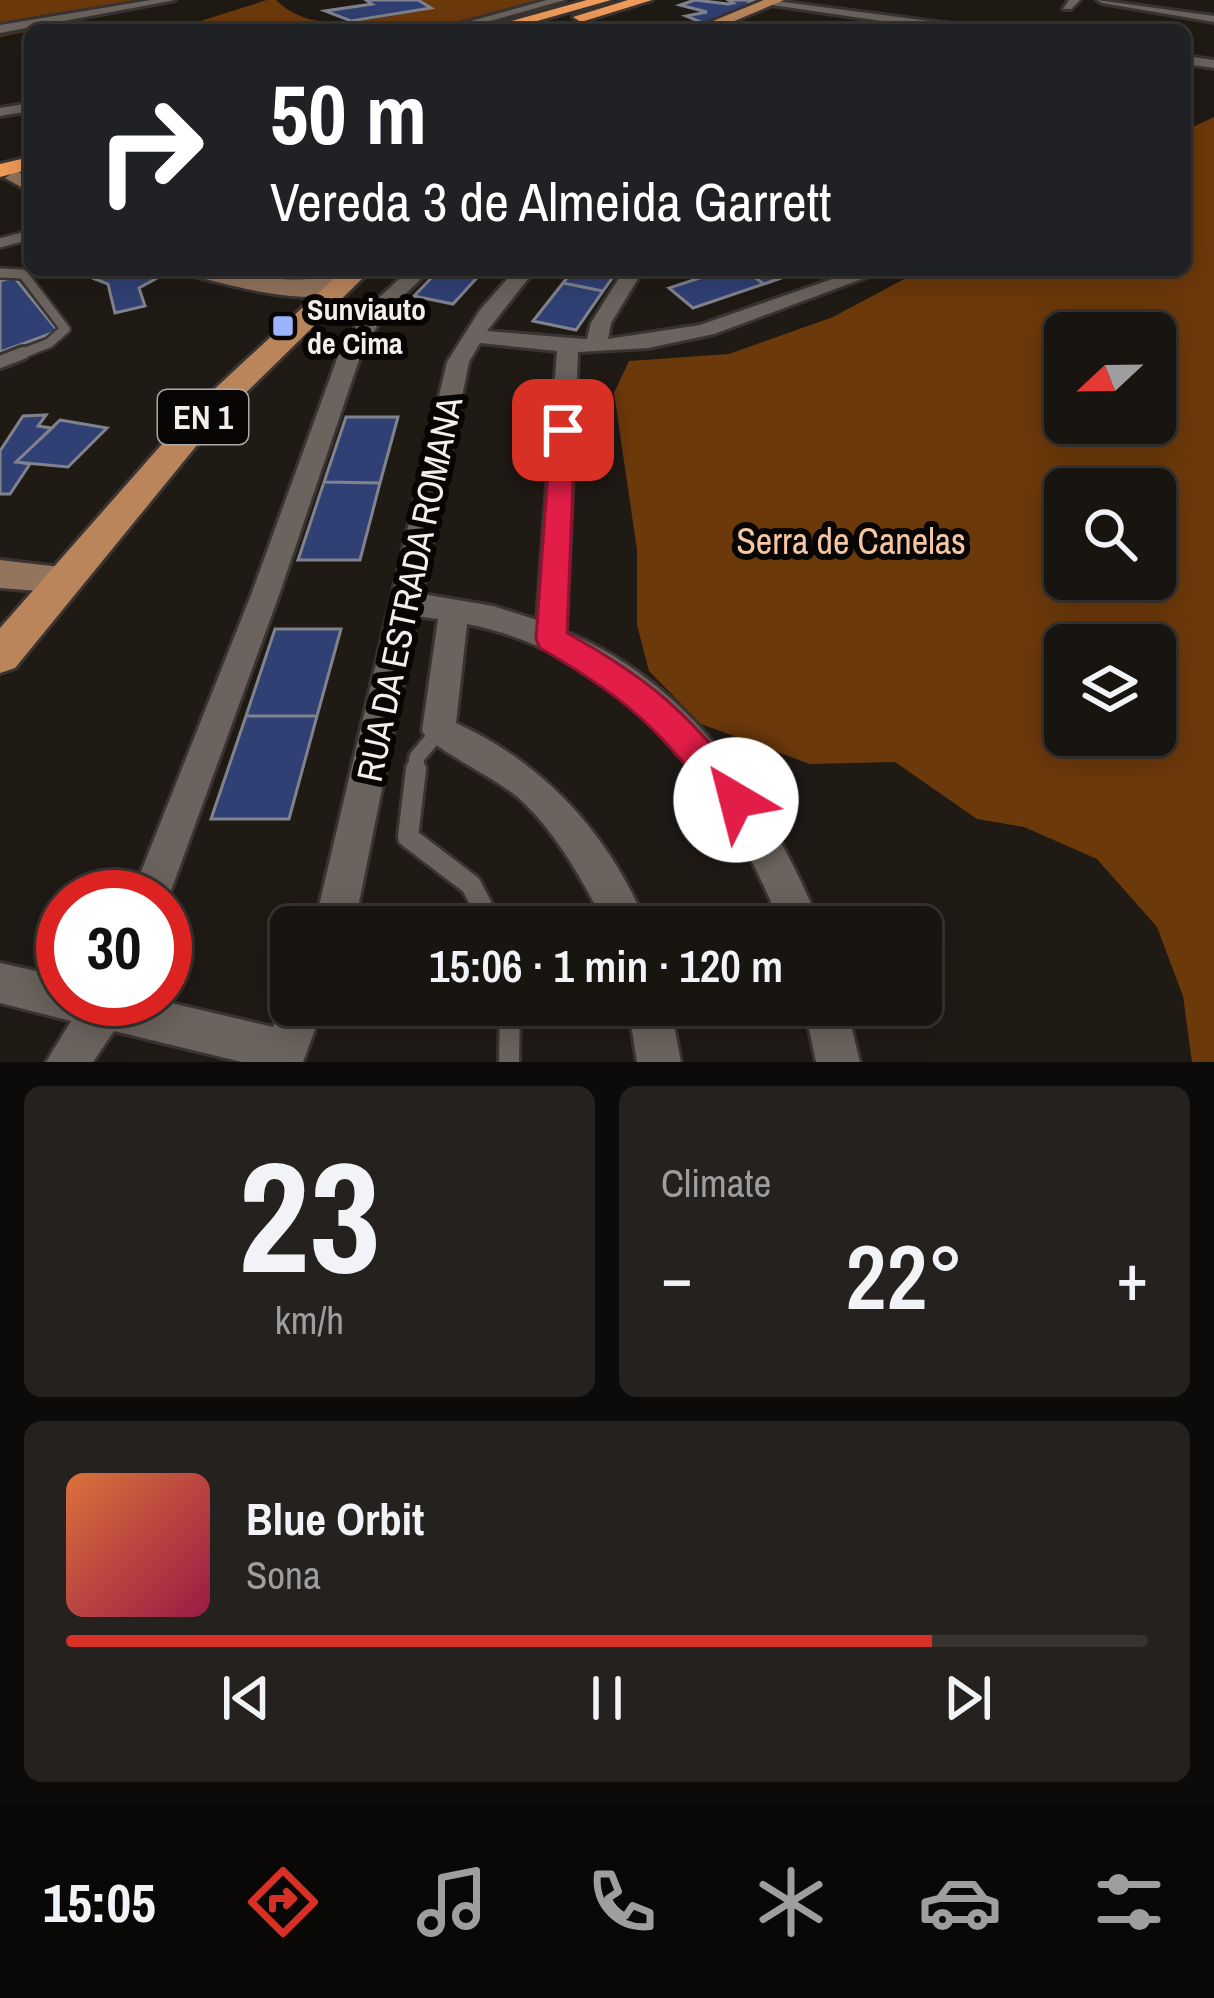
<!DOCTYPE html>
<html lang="en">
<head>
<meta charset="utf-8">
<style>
  body { margin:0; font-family:"Archivo Narrow",sans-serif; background:#25211e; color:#f1f3f6; height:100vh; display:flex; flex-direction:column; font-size:45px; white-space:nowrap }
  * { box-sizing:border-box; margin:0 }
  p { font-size:39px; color:#9f9e9f }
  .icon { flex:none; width:66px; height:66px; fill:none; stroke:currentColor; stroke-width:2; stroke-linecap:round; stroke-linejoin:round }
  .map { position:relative; height:1062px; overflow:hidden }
  .details { display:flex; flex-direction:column; gap:24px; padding:24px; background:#0d0b09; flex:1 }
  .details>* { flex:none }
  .banner { position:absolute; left:24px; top:24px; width:1167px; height:252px; border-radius:18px; box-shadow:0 6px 30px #0003,0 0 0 3px #363330; background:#202124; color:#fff; overflow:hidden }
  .needle { width:78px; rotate:248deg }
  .fabs { position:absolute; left:1044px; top:312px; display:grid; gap:24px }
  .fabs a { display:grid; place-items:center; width:132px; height:132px; border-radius:18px; background:#181410; box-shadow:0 6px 30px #0003,0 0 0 3px #363330; font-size:60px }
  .speed { position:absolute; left:36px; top:870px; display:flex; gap:24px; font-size:60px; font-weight:700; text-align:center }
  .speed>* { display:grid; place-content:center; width:156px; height:156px; border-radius:50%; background:#181410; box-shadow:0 6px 30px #0003,0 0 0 3px #363330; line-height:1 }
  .speed .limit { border:18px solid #d22; background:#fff; color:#111 }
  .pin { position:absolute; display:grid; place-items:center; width:102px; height:102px; color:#fff; margin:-51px; border-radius:24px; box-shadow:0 6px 18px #0006 }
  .me { position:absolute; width:132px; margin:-66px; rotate:323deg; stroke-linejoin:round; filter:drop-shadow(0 0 9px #0008) }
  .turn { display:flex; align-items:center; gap:42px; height:252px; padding:0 48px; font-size:54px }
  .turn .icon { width:156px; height:156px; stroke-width:2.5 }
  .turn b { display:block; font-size:84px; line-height:102px }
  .big { font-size:90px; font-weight:600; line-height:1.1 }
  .details .card { flex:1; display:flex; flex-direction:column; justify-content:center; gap:18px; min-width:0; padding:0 42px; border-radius:18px; background:#25211e }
  .details .dial { align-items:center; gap:0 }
  .dial b { font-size:156px; line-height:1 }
  .song { display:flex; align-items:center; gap:36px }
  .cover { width:144px; height:144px; border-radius:18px; background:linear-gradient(135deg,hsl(20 70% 55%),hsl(340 70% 35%)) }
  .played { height:12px; border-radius:6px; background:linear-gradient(90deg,#d93025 80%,#363330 80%) }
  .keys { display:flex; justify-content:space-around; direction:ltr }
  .heat { display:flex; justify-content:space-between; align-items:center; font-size:66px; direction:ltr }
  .details .tiles { flex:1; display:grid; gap:24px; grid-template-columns:1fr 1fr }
  .card:last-child { grid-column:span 2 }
  .trip { position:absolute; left:270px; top:906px; width:672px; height:120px; border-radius:18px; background:#181410; box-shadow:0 6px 30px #0003,0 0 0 3px #363330; font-weight:600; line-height:120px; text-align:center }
  .tabs { display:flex; height:192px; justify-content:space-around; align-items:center; background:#0a0806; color:#9f9e9f }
  .tabs .icon { width:84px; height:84px }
  .tabs .selected { color:#d93025 }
  .tabs b { font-size:54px; color:#f1f3f6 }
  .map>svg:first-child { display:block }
</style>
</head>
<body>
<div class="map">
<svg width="1214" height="1062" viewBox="0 0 1214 1062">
  <rect width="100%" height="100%" fill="#201a15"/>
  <path fill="#6c390b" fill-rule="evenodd" d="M0,0H176V1L0,37Z
    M267,0H276C317,40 380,16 430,9L417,0H540L556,7L463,30H172Z
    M1214,117V1062H1192L1183,996L1157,927L1097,859L1024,827L977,819L895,762L810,764L701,724L649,671L637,625V550L614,393L629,361L729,354L833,317L921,270H1185V124L1195,126ZM1155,333V423H1065V333ZM1155,489V579H1065V489ZM1155,645V735H1065V645Z"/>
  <path fill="#304074" stroke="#80838c" stroke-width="3" d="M366,0H418L431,8L351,21L325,11L372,4Z
    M695,0L728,4L733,3L728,0H771L751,3L758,6L705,24L686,16L707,12L680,5Z
    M112,270H134L157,278L139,288L145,306L115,313L108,284L95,279Z
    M439,270H484L453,304L414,296Z
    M573,270H618L603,291L563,283Z
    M724,270H745L764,284L693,308L669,288Z
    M745,270H804L764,284Z
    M14,277L58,331L0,352V281Z
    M563,283L603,291L576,330L533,321Z
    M46,415L38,426L52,428L16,462L30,464L10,494H0V451L23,416Z
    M346,417H398L380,483L324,482Z
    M60,420L107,428L68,467L16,462Z
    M324,482L380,483L360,560H298Z
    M275,629H341L317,716H246Z
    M246,716H317L289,819H211Z"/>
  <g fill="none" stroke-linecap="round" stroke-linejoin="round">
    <defs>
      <path id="lane-far3" d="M0,243L30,235
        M0,273L23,274L65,329L49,343L16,356"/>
      <path id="lane-far2" d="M0,362L23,353"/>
      <path id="lane-far1" d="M415,772L417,757L439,731"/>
      <path id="lane" d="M416,769L408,837L471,885L493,927
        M509,1062L510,1005"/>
      <path id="street" d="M151,0H175L0,33V25Z
        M547,0H565L458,30H438Z
        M768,0L967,26L973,30H943L772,5Z
        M1069,0H1080L1071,9H1063Z
        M1097,0L1214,16V22L1102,3Z
        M1185,56L1214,60V68L1185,64Z
        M30,103V111L0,116V108Z
        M409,270H430L386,313L363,348L279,595L165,907V897H131L251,595L341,348L371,305Z
        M515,270H535L487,331L583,339H587L591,323L624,270H684L674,276L642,272L611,323L608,339L700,325L858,270H886L714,334L648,348L578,352L566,632C693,684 771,806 821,927H781C728,786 621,654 467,624L456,723C547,765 609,835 648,927H607C583,882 559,836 522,801C501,780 430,748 422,731L438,619L417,616L354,927H314L447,362L480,310ZM480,343L557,351L537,620L493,606L422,594L469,362Z
        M0,963L63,977V999H154L273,1027L288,990L291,1005H324L303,1062H242L114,1031L93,1062H46L71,1021L0,1003Z
        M628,1005H670L681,1062H637Z
        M804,1005H846L860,1062H816Z"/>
      <path id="secondary" d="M16,171L30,177V192L5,178Z
        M186,270C228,270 269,282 310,279C327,277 343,273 355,284C322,313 230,285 190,275Z
        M0,560L77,569L83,579L77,589L64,593L0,588Z"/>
      <path id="primary" d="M764,0H784L713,30H691Z
        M343,270H371L215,423L15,668L0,673V628L193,409Z"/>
      <path id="highway" d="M587,0H611L505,30H479Z
        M628,0H652L581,22L573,17Z
        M30,157V169L0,177V164Z"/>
    </defs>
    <use href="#lane-far3" stroke="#393432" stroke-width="14"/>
    <use href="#lane-far2" stroke="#393432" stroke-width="18"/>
    <use href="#lane-far1" stroke="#393432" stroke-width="21"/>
    <use href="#lane" stroke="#393432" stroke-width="26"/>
    <use href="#street" stroke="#393432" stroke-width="6"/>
    <use href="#secondary" stroke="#393432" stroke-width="6"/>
    <use href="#primary" stroke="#393432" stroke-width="6"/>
    <use href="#highway" stroke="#393432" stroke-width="6"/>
    <use href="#lane-far3" stroke="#6b635d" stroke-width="9"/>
    <use href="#lane-far2" stroke="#6b635d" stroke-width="12"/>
    <use href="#lane-far1" stroke="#6b635d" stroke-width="15"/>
    <use href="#lane" stroke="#6b635d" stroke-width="20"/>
    <use href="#street" fill="#6b635d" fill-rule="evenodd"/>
    <use href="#secondary" fill="#93745c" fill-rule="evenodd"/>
    <use href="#primary" fill="#ba855b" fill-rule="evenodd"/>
    <use href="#highway" fill="#ef9b5a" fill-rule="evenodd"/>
  </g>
  <path fill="#e11d48" stroke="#92132f" stroke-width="3" d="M563,422L575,430L567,633C653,681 686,712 748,788L753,800L748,812L736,816L723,812C661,731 629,699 540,648L536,639L551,430Z"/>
  <rect fill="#9bb4fd" stroke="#080604" stroke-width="4.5" x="271" y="314" width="24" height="24" rx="6"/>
  <g text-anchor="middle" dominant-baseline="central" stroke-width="12" stroke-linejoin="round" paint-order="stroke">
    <g font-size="30" font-weight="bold" fill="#f4efec" stroke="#080604" text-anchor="start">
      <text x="307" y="309">Sunviauto<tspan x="307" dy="34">de Cima</tspan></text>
    </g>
    <rect fill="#080604" stroke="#ada9a6" stroke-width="3" x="158" y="390" width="90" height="54" rx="9"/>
    <g font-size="33" font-weight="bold" fill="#f4efec">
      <text x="203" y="417">EN 1</text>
    </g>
    <g font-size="36" fill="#f7c7a4" stroke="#080604">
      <text x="851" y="541">Serra de Canelas</text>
    </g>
    <g font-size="36" fill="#f4efec" stroke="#080604">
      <text transform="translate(409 589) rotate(-78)">RUA DA ESTRADA ROMANA</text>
    </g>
  </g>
</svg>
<div class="fabs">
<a><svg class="needle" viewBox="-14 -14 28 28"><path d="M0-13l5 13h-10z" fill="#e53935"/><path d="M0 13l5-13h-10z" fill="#9f9e9f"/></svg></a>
<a><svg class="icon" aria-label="search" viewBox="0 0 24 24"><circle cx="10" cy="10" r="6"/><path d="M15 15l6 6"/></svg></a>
<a><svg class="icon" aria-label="layers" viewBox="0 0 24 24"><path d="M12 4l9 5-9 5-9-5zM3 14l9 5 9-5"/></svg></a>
</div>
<div class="speed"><div class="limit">30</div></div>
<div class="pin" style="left:563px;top:430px;background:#d93025"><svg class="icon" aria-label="arrive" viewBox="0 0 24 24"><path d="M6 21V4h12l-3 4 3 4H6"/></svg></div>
<svg class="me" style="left:736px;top:800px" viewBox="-20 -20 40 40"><circle r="19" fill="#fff"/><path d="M0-13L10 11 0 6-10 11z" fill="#e11d48"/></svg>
<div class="trip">15:06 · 1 min · 120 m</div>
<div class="banner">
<div class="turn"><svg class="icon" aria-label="right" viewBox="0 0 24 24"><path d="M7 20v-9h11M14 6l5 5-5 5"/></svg><div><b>50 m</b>Vereda 3 de Almeida Garrett</div></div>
</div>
</div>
<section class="details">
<div class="tiles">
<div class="card dial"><b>23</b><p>km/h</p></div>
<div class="card"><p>Climate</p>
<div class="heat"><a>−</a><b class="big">22°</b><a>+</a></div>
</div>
<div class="card">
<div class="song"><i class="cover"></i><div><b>Blue Orbit</b><p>Sona</p></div></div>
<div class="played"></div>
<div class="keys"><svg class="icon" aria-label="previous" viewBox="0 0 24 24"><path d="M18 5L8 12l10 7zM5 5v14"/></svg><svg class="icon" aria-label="pause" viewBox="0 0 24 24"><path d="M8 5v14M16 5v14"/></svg><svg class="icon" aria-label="next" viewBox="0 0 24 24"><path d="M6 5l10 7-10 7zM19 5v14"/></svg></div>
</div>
</div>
</section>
<nav class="tabs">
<b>15:05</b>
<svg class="icon selected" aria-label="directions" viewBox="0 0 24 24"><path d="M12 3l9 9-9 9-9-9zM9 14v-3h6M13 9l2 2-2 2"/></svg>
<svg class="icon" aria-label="music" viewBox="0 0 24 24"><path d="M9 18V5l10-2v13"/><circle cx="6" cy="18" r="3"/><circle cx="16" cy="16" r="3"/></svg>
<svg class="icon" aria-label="phone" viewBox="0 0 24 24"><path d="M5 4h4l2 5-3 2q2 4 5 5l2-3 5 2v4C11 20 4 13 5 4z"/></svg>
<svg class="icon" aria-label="climate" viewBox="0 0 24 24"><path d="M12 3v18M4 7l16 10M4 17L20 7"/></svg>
<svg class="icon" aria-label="car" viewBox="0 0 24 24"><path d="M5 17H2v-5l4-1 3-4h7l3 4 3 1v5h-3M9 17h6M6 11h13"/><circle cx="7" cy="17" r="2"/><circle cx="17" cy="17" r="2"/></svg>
<svg class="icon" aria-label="filters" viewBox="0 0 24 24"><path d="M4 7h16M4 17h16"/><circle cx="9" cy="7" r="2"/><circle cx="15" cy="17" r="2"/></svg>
</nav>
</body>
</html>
